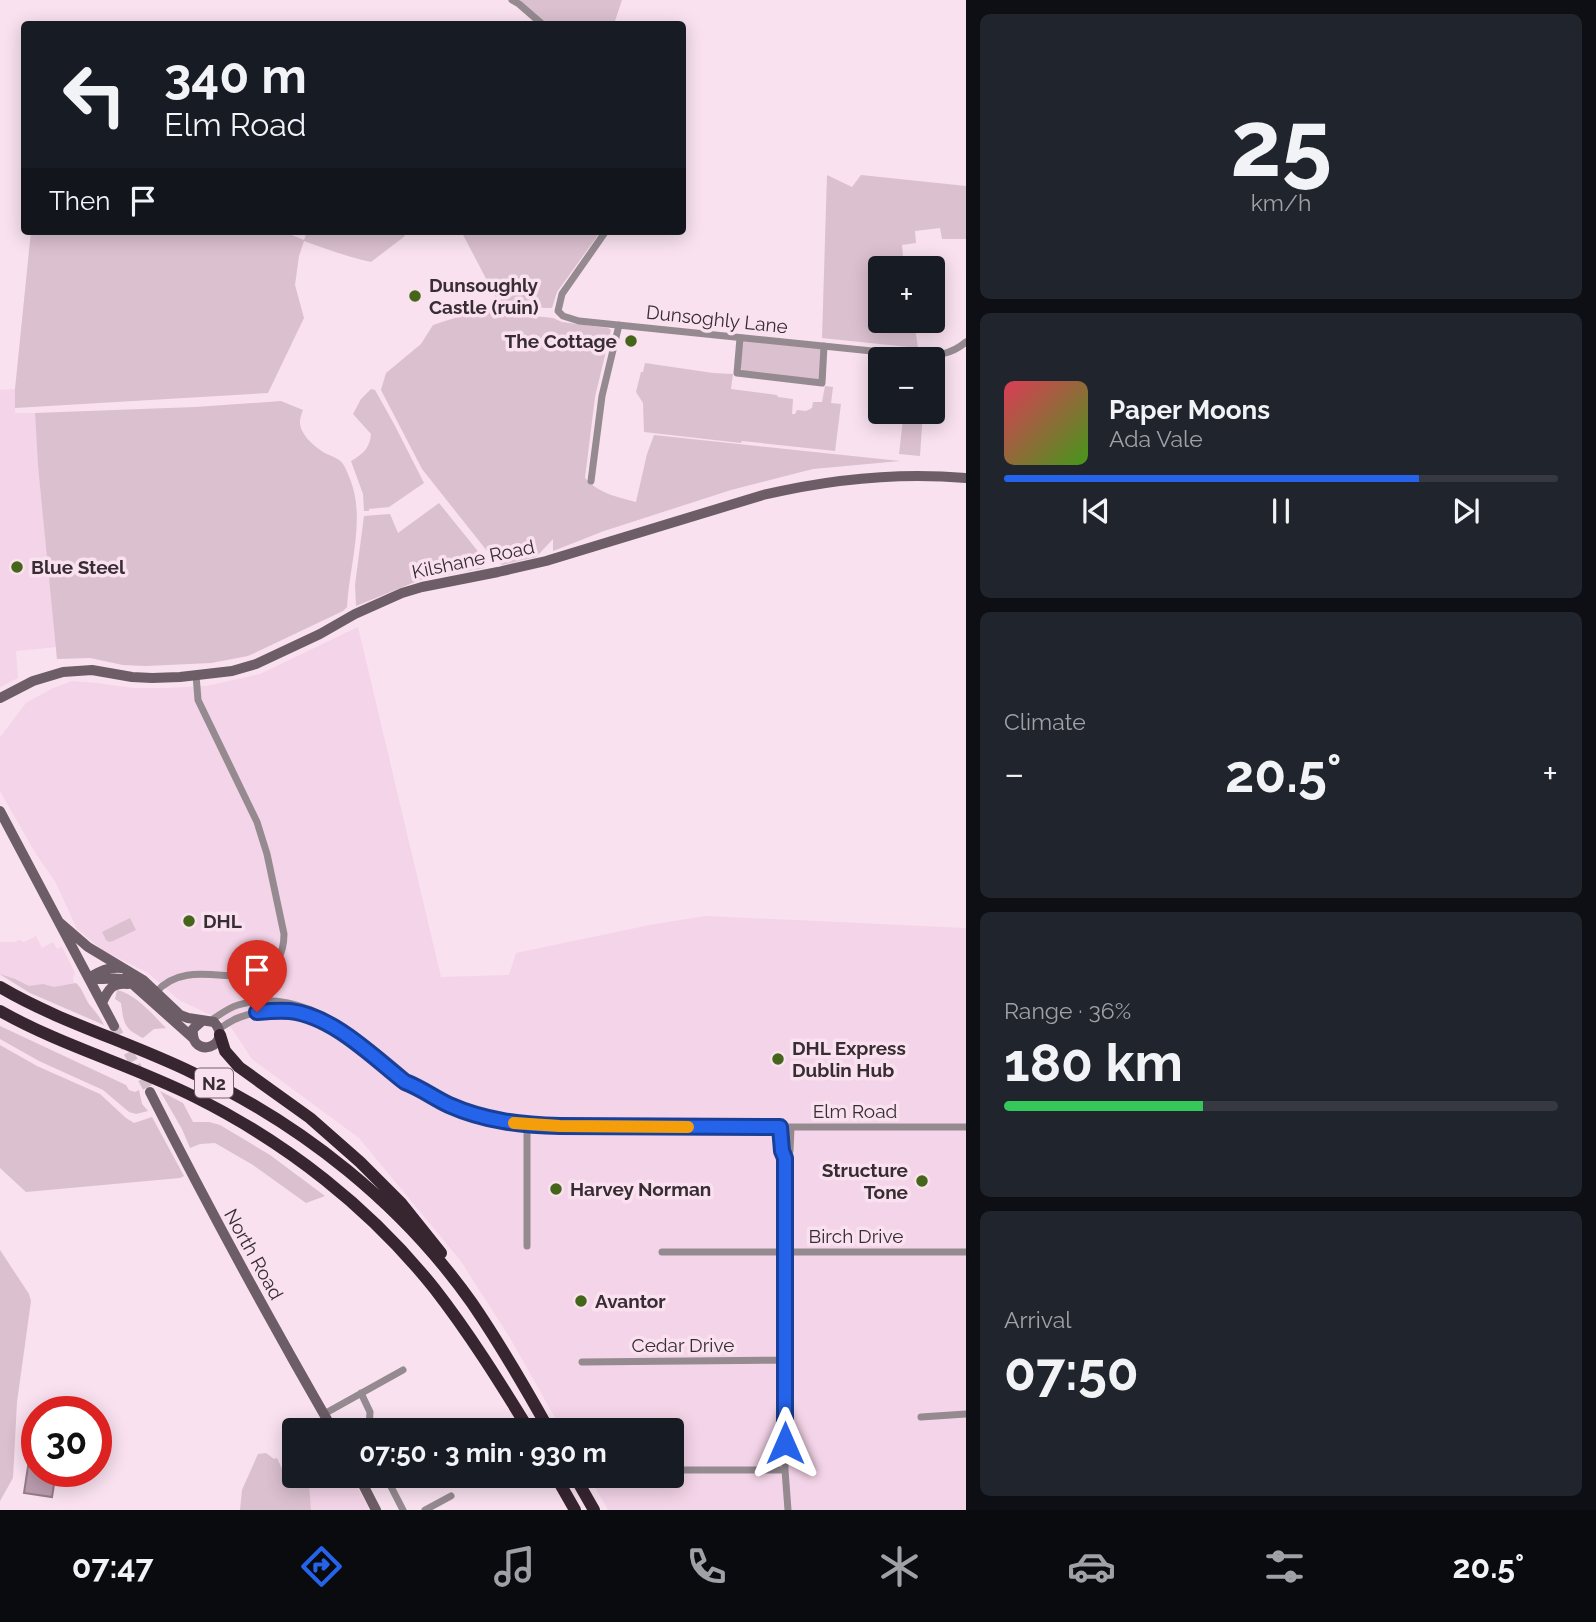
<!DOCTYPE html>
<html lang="en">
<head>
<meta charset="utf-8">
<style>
  body { margin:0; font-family:Raleway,sans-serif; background:#20242c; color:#f1f3f6; height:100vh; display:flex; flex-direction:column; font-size:26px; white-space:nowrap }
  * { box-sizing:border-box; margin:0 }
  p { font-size:23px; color:#9ea1a6 }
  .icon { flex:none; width:38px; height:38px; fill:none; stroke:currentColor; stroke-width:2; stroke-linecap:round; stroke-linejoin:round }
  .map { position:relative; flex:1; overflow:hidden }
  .details { display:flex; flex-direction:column; gap:14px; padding:14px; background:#0d0f14; width:630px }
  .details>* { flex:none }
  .top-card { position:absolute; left:21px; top:21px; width:665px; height:214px; border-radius:7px; box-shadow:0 4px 18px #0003; background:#171b24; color:#f1f3f6; overflow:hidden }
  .buttons { position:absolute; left:868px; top:256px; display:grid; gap:14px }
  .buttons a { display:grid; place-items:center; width:77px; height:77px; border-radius:7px; background:#171b24; box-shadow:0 4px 18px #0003; font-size:35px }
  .speed { position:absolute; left:21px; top:1396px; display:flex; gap:14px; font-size:35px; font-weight:700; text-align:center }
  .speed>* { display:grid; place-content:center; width:91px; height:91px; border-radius:50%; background:#171b24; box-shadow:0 4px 18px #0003; line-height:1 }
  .speed .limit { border:10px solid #d22; background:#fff; color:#111 }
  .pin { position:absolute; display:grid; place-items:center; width:60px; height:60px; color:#fff; margin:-72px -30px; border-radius:50% 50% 50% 0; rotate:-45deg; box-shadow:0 0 7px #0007 }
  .pin .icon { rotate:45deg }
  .me { position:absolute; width:77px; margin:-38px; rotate:0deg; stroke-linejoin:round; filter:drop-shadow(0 0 5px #0008) }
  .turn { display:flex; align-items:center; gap:24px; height:147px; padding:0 28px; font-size:32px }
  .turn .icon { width:91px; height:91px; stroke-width:2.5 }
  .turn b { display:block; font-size:49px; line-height:60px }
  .then { display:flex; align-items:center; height:66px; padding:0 28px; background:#0003; gap:14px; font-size:26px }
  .big { font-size:52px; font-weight:700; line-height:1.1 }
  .details .card { flex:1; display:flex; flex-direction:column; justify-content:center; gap:10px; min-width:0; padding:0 24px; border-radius:10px; background:#20242c }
  .details .dial { align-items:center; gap:0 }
  .dial b { font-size:91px; line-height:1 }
  .song { display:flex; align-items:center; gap:21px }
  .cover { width:84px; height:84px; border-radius:10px; background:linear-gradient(135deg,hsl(350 70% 55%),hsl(100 70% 35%)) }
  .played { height:7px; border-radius:4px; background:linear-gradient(90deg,#2563eb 75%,#363941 75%) }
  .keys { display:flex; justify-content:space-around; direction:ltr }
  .heat { display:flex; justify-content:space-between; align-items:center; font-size:38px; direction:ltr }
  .charge { height:10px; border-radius:5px; background:linear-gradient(90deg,#34c759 36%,#363941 0) }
  .trip { position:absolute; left:282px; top:1418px; width:402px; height:70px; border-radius:7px; background:#171b24; box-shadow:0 4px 18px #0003; font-weight:700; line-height:70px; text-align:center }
  .dock { display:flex; height:112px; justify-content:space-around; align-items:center; background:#090b0e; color:#9ea1a6 }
  .dock .icon { width:49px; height:49px }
  .dock .active { color:#2563eb }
  .dock b { font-size:32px; color:#f1f3f6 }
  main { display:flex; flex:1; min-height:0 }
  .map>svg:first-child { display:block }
</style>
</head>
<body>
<main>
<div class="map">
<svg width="966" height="1510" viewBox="0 0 966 1510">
  <rect width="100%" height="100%" fill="#f9e1ef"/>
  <path fill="#f4d4e8" d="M15,389V413H35L38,466L57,647L16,651L18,678L0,687V390Z
    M358,627L441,977L509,975L516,953L650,925L706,916L966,928V1510H608L588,1475H672V1430H562L510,1338L460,1260L359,1138L252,1059L228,1023L179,1000L148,973L102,950L77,929L56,883L36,854L0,791V737L26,703L51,689L72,681L97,683L134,688H167L206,686L260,674Z
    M36,936L42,948L53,942L57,949L61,947L63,949L75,973L73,978L74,985L30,993L0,975V942H15L19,940L24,942Z
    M322,1475H350L370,1510H311L309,1483Z"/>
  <path fill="#dbc0d0" d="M519,0H622L614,24H541L519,4Z
    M827,175L852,187L861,175L966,186V239H942L940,228L915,231L916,243L902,245L904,268H880V320H914L918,348L822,338Z
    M31,231H282L304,240L307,231H404L402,233L405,236L371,262C348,257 326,249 304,241L299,256L295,285L304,318L268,393L15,408V389Z
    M461,231H601L557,292L552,308L501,307Z
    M479,310L553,318L562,322L608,328L611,330L595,397L585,478C600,494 615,496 636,502L647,454L654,435L900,461L813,469L731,490L604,531L553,551V539L536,557L502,565L491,556L422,469L381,390L386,373L421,344L433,325Z
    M741,340L822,348L820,380L746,373L741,369Z
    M645,363L713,373L733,374L731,389L777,395L778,397L793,399L792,414H795L797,410L806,411L812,408L813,402H822L825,386L833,387L831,403L841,404L835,451L742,441L741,443L644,432L643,403L636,392L641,372H643Z
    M371,389L375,390L394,424L424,483L389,507L369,509V511H364L363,494L351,461C363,454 370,448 371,434L353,414L361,399Z
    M281,401L303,410C302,412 300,419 300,421C299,434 315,447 325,453C331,456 340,459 343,464C346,468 348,475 350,479C366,518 349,567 347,607L343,611L248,656L211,663L146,666L123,665L90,658L57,659L38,466L35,413L195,407Z
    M904,411H923L920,456L899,454Z
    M439,503L485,560L484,568L420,580L356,606L355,585L364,516L390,514L398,533Z
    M130,918L136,930L113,941L109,942L106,940L102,932Z
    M0,974L15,979L29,986L43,984L54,987L76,983C83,989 84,997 89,1004C95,1011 100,1017 104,1025L30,993Z
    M117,990C137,995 152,1014 166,1028L154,1029L143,1038C123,1028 124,1023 121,1003L115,999Z
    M0,1026L126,1085L129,1090L135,1092L139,1090L142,1104L148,1111L136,1114L129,1112L103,1090L39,1061L0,1039Z
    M0,1045L37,1066L100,1094L126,1118L134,1123L152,1117L184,1176L180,1178L26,1192L0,1168Z
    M160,1091L183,1103L193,1122H209L220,1125L270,1155L325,1196L306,1203L253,1165L215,1143L200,1144L190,1148L182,1129Z
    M0,1250L29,1294L31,1301L17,1402L13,1478L0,1501Z
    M266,1453L274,1459L277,1458L289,1484L305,1476L309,1483L311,1510H240L242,1490L258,1454Z"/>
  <path fill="#bb9caf" stroke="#937b8a" stroke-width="2" d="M32,1440L37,1441V1472H56L52,1497L24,1493Z"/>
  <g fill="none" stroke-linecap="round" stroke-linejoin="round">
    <path stroke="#d2bdc9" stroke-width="10" stroke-dasharray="10 5" stroke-linecap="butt" d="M114,1026L150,1092"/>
    <path stroke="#948a90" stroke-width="7" d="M512,0L519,4L542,24
      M606,231L562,294L558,311L563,316L579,321L911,355C934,355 948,357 966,342
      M740,338L737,373L822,383L824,346
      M591,481L602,396L619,325
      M156,992C184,961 224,981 256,975C276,971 284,953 284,934L267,854L257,822L198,700L196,675
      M210,1021C219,1015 228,1008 238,1005C288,990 335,1018 372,1048C386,1059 401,1070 413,1083
      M219,1029C234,1018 245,1014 264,1012C323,1006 362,1048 405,1082L416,1086L448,1104L474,1115L498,1121L527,1125L659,1127H966
      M527,1125V1246
      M780,1127L782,1151L785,1158V1470L788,1510
      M785,1158L790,1151L791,1127
      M662,1252H966
      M582,1362L785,1360
      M361,1393L370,1412L369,1430
      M324,1414L403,1370
      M921,1417L966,1414
      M672,1470H785
      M385,1475L403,1510
      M425,1510L451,1496"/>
    <path stroke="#6c5d66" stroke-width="10" d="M0,698L33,681L63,672L92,670L132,677L152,678L180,677L232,671L256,664L320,634L355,614L402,593L422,587L498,572L546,561L763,495C831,479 897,472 966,478
      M0,811L114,1026
      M59,922L88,947L143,980L180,1015L188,1018L214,1022C235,1046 190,1061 193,1029L202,1021
      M89,978C102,981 114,976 128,980L193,1038
      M89,978C100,971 108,967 121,968
      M102,1003C108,990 112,982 128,984
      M150,1092C208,1207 269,1319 333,1430
      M358,1475L376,1510"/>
    <path stroke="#372530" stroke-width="12" d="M0,987C61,1023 130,1042 193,1073C303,1125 402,1204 472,1303C500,1344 525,1387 549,1430
      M0,1011C62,1046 131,1065 195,1097C287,1143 370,1208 434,1288C469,1333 499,1381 529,1430
      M220,1035L225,1051L239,1067L310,1118L360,1162L401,1203L441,1253
      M555,1475L575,1510
      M574,1475L594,1510"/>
  </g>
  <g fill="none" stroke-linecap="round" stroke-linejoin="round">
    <defs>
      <path id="route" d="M257,1012C268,1011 279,1010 290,1011C333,1016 372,1056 405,1082C421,1088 434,1098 449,1105C485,1121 521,1125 560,1126L780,1127L782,1151L785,1158V1443"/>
    </defs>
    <use href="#route" stroke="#184099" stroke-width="18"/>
    <use href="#route" stroke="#2563eb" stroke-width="12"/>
    <path stroke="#f59e0b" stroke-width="12" d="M514,1123L560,1126L688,1127"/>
  </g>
  <g fill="#45651a" stroke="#f9e1ef" stroke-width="2.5">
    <circle cx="415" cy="296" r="7"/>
    <circle cx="631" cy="341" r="7"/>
    <circle cx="17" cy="567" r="7"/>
    <circle cx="189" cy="921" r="7"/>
    <circle cx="778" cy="1059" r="7"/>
    <circle cx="922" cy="1181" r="7"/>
    <circle cx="556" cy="1189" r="7"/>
    <circle cx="581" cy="1301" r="7"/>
  </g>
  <g text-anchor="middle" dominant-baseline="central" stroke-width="7" stroke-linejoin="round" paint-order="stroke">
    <rect fill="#f9e1ef" stroke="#71636b" stroke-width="2" x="195" y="1068.5" width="38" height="29" rx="5"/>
    <g font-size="18" font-weight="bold" fill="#372d33">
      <text x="214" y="1083">N2</text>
    </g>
    <g font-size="19" font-weight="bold" fill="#372d33" stroke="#f9e1ef" text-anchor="start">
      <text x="429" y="285">Dunsoughly<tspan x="429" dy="22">Castle (ruin)</tspan></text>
      <text x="617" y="341" text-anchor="end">The Cottage</text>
      <text x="31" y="567">Blue Steel</text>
      <text x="203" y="921">DHL</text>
      <text x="792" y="1048">DHL Express<tspan x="792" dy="22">Dublin Hub</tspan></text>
      <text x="908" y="1170" text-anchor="end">Structure<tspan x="908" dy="22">Tone</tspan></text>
      <text x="570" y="1189">Harvey Norman</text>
      <text x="595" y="1301">Avantor</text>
    </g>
    <g font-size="19" fill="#372d33" stroke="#f9e1ef">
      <text transform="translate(717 319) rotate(6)">Dunsoghly Lane</text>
      <text transform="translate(473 559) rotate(-12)">Kilshane Road</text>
      <text x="855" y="1111">Elm Road</text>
      <text x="856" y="1236">Birch Drive</text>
      <text transform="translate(254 1254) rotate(61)">North Road</text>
      <text x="683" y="1345">Cedar Drive</text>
    </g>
  </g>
</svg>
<div class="buttons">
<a>+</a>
<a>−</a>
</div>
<div class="speed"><div class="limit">30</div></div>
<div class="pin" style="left:257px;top:1012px;background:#d93025"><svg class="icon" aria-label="arrive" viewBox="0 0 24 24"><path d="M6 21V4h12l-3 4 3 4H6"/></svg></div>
<svg class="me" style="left:785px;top:1443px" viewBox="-20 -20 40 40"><path d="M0-17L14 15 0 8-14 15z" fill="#2563eb" stroke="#fff" stroke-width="4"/></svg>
<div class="trip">07:50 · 3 min · 930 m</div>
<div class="top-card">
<div class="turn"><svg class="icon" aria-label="left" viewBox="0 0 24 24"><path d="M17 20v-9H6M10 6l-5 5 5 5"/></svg><div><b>340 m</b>Elm Road</div></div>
<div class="then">Then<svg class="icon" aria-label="arrive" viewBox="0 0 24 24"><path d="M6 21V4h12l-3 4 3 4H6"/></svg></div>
</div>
</div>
<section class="details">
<div class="card dial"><b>25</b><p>km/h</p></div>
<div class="card">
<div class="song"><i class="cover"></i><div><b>Paper Moons</b><p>Ada Vale</p></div></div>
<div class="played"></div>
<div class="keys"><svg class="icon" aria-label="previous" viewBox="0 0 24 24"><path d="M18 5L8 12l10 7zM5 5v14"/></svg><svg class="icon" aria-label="pause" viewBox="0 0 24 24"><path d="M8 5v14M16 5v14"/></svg><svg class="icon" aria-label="next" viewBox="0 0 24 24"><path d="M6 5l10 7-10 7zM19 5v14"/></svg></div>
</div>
<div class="card"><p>Climate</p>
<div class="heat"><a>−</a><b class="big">20.5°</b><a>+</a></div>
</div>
<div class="card"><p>Range · 36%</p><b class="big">180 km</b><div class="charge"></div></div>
<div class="card"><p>Arrival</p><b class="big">07:50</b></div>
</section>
</main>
<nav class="dock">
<b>07:47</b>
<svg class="icon active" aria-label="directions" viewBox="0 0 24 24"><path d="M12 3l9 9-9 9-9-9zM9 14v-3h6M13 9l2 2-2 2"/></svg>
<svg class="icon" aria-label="music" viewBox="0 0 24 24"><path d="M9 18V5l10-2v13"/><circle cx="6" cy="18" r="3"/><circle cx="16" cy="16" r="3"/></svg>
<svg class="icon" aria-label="phone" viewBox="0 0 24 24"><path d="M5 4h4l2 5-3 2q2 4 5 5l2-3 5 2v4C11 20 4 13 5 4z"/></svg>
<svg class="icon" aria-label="climate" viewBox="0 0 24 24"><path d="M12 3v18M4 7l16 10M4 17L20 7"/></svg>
<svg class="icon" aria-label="car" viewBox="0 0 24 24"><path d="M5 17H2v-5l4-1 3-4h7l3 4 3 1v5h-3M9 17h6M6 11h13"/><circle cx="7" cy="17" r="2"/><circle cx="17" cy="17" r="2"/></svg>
<svg class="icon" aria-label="filters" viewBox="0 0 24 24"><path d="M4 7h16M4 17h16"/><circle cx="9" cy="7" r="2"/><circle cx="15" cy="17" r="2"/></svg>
<b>20.5°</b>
</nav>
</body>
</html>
